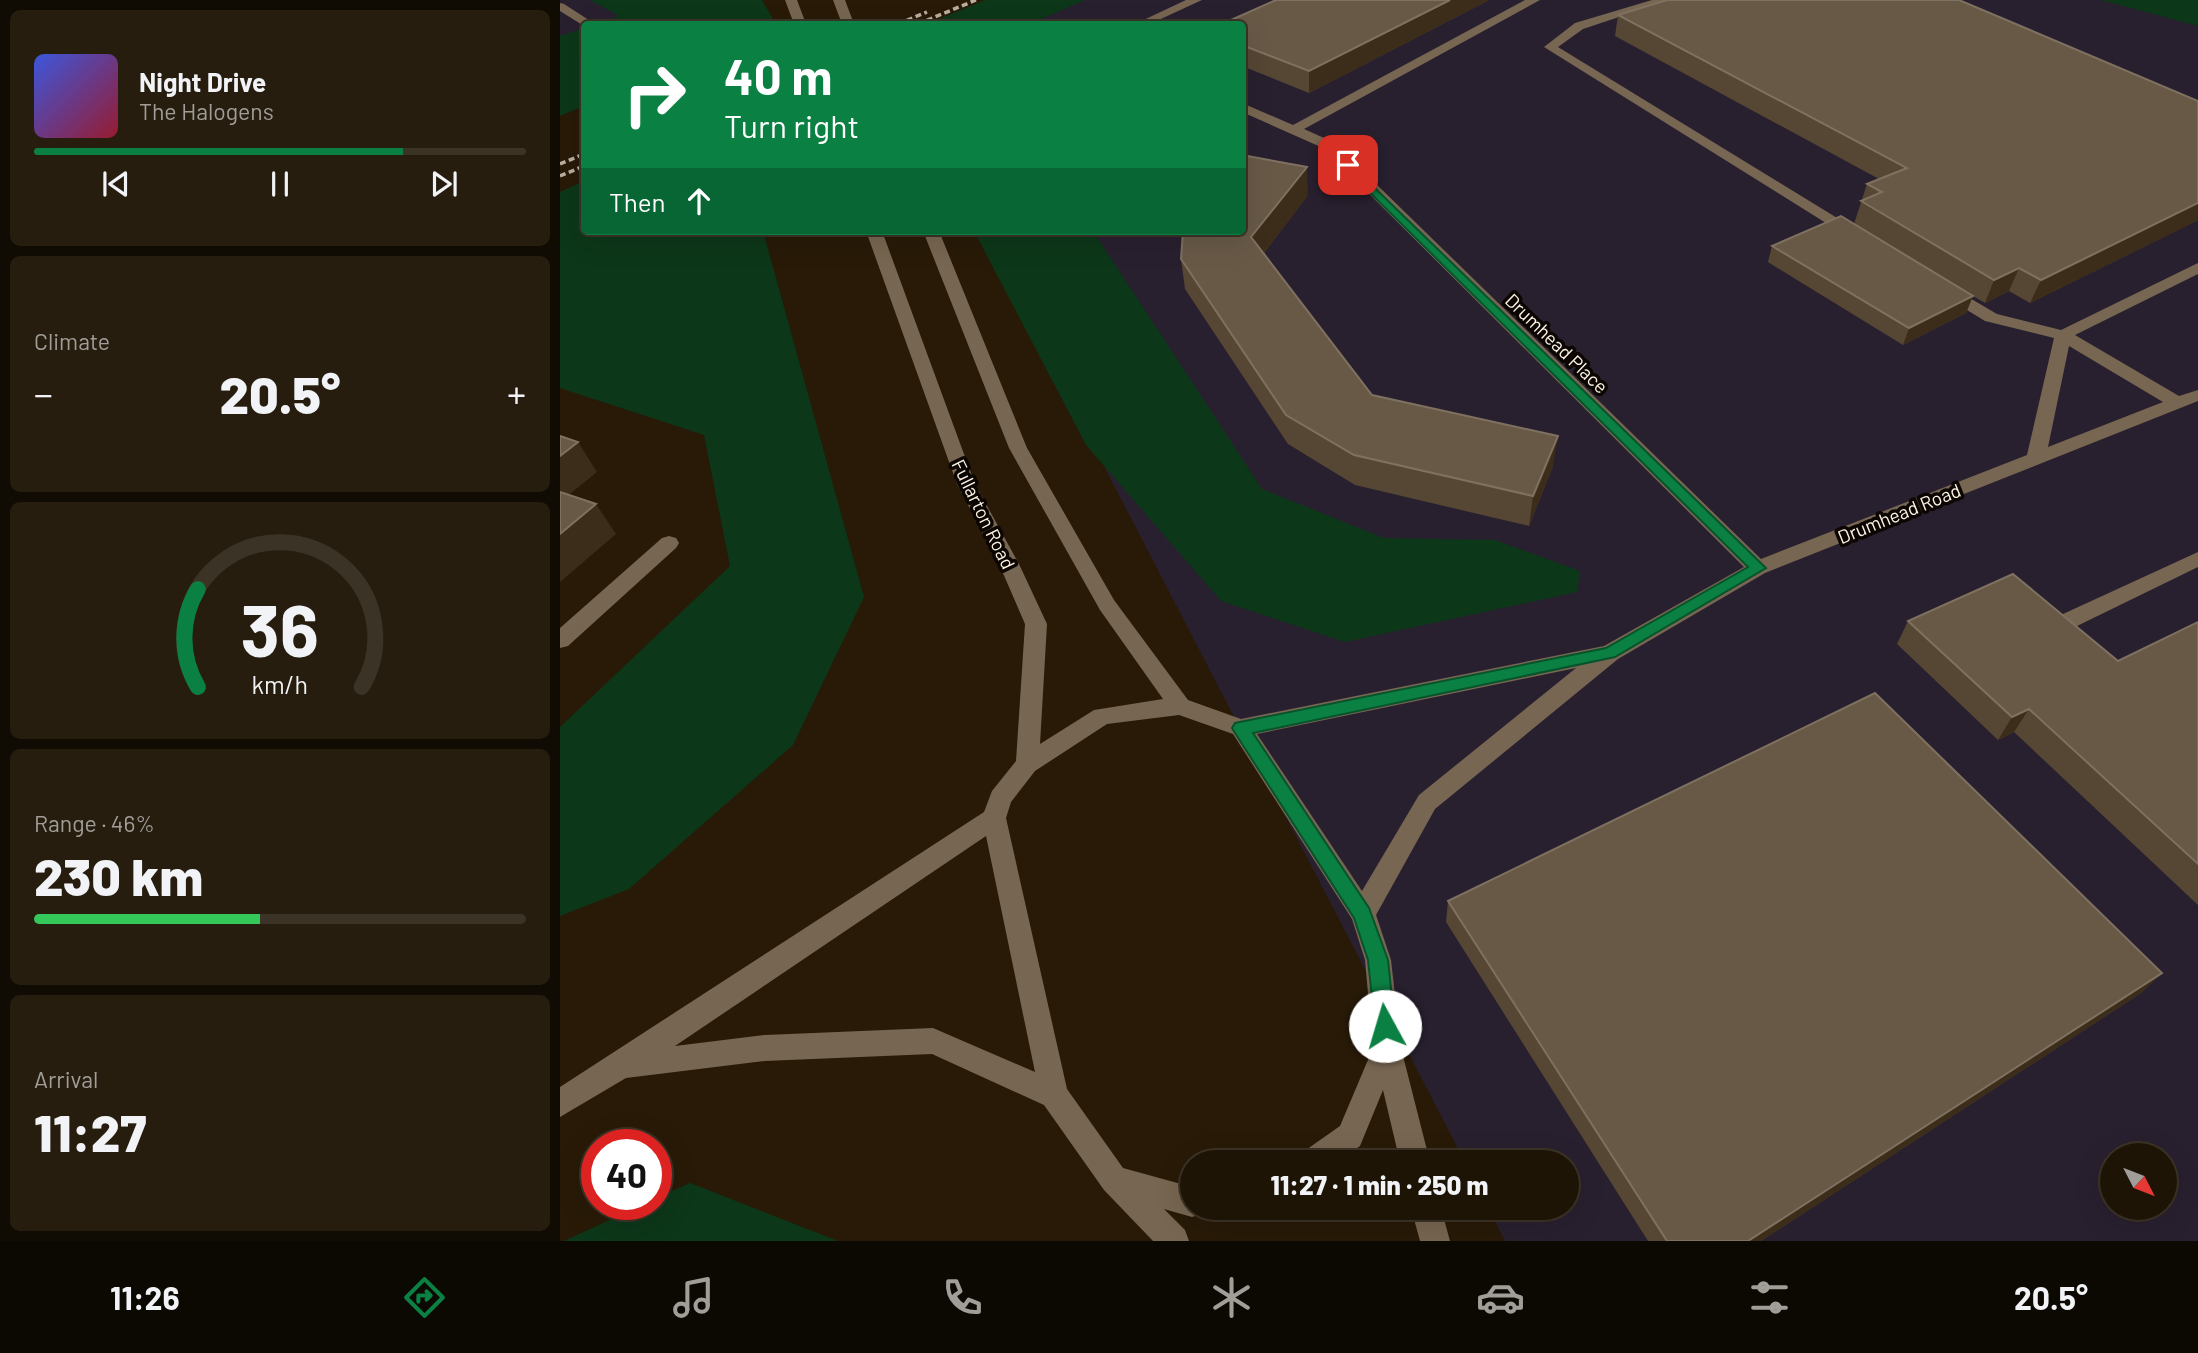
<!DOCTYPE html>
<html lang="en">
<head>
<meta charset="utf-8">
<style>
  body { margin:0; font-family:Barlow,sans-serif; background:#261d0f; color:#f1f3f6; height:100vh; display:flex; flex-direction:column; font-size:26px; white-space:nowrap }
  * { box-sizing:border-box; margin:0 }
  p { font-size:23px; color:#a19e9a }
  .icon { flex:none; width:38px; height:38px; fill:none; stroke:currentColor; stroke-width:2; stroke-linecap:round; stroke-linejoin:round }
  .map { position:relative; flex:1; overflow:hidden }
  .drawer { display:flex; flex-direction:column; gap:10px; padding:10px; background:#100b03; width:560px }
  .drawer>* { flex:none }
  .top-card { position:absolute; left:21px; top:21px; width:665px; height:214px; border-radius:7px; box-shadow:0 7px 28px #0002,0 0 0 2px #3c3327; background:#0b8043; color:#fff; overflow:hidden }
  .needle { width:46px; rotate:132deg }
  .fabs { position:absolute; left:1540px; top:1143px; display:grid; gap:14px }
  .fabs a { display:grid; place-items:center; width:77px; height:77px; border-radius:50%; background:#1e1405; box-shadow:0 7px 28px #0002,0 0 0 2px #3c3327; font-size:35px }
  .speed { position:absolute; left:21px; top:1129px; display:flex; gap:14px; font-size:35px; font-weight:700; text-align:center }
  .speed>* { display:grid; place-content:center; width:91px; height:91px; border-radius:50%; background:#1e1405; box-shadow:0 7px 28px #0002,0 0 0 2px #3c3327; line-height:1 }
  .speed .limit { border:10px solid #d22; background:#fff; color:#111 }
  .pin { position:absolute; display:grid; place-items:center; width:60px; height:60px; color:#fff; margin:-30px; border-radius:14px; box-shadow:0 4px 10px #0006 }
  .me { position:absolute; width:77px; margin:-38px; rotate:354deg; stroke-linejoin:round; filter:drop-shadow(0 0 5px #0008) }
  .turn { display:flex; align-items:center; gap:24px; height:147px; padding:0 28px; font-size:32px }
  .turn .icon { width:91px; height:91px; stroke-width:2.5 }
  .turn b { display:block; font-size:49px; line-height:60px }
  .then { display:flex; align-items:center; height:66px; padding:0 28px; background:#0003; gap:14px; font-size:26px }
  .big { font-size:52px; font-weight:800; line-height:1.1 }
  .drawer .widget { flex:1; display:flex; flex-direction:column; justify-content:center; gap:10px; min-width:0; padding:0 24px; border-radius:10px; background:#261d0f }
  .drawer .dial { align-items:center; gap:0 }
  .dial svg { height:182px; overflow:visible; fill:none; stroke:#3c3327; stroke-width:7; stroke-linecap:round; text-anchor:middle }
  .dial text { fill:#f1f3f6; stroke:none }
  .song { display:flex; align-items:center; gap:21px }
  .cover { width:84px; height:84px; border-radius:10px; background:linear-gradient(135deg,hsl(230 70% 55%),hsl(350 70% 35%)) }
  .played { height:7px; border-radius:4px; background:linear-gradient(90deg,#0b8043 75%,#3c3327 75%) }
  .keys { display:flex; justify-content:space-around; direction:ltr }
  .heat { display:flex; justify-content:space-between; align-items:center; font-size:38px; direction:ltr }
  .charge { height:10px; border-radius:5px; background:linear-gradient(90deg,#34c759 46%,#3c3327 0) }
  .trip { position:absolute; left:620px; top:1150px; width:399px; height:70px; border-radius:35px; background:#1e1405; box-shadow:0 7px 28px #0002,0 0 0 2px #3c3327; font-weight:800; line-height:70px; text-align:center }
  .menu { display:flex; height:112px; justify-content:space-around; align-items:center; background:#0c0802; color:#a19e9a }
  .menu .icon { width:49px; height:49px }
  .menu .active { color:#0b8043 }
  .menu b { font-size:32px; color:#f1f3f6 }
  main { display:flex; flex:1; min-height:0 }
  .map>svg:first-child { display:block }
</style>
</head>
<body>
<main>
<section class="drawer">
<div class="widget">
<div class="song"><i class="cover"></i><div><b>Night Drive</b><p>The Halogens</p></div></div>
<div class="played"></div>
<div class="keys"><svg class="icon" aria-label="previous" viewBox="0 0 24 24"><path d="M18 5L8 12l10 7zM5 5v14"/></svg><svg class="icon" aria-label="pause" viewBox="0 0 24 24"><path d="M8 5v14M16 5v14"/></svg><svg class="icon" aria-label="next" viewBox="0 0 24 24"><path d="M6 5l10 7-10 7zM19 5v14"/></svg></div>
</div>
<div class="widget"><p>Climate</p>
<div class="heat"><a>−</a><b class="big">20.5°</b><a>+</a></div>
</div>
<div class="widget dial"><svg viewBox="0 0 100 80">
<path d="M14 69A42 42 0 1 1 86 69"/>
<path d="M14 69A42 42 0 0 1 14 26" stroke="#0b8043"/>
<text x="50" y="56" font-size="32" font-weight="700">36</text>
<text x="50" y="72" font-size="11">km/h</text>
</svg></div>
<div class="widget"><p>Range · 46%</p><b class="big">230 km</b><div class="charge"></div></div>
<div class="widget"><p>Arrival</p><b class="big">11:27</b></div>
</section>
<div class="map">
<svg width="1638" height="1241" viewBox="0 0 1638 1241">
  <rect width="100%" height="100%" fill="#281a07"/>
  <path fill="#29202f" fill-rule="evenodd" d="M0,0H91L66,24H24V39L0,47Z
    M509,0H1546L1638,24V1241H945L928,1208H1006V1162H905L422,231H682V24H448ZM1552,1155H1605V1208H1552Z"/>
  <path fill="#0d3719" d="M30,0H202L212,17L213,24H34L59,16Z
    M425,0H525L470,24H367Z
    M1541,0H1638V26Z
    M24,28V106L0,116V36Z
    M24,181V231H203L304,597L233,745L69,889L0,916V727L170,566L144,435L0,388V192Z
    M414,231H533L702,489L824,538L935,540L1020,571L1017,592L785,642L661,601L526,445Z
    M130,1183L278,1241H4L84,1204H96V1198Z"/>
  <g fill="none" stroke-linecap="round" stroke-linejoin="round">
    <path fill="#776651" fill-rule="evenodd" d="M225,0H237L246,24H234Z
      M273,0H285L294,24H282Z
      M626,0H642L590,24H575Z
      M965,0H980L744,129L773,142L1201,559L1467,455L1494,338L1425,321L1379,293V287H1391L1437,314L1501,330L1638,263V274L1515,335L1619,396L1638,390V401L1205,573L1058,659L875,809L816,915L831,960L841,1048L870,1162H840L823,1090L800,1146L778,1162H738L743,1152L780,1126L813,1048L805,960L792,919L673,734L619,715L547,724L475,771L451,802L446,818L507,1089L563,1168L632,1187V1208H645L643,1213L632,1217L604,1209L625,1230L629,1241H593L544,1190L484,1105L372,1054L205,1061L66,1078L0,1117V1087L424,812L432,791L456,761L465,624L439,564L397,484L306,231H322L415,484L459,564L487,624L480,744L534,710L603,699L540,610L449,448L363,231H379L467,448L554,600L628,700L681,719L1044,646L1184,567L763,148L682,112V103L733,125ZM1509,346L1603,402L1488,447ZM1016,668L859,795L802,891L697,734ZM426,836L475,1072L373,1028L205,1035L115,1046Z
      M1092,0H1110L1023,29L998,47L1300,232V238H1290L984,47L1015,23Z
      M0,3L4,4L35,24L24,26L0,11Z
      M109,536L116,538L119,543L116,548L8,646L0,648V628L102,538Z
      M1638,552V567L1517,626H1503L1500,620L1503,614Z
      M851,1208H881L890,1241H860Z"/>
    <path stroke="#b9aea0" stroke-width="3.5" stroke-dasharray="6 3.5" stroke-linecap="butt" d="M338,24L367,12
      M358,24L416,0
      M0,164L24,154
      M0,176L24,166"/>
  </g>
  <path fill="#564634" d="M716,0H929L749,93L682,66V24Z
    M1058,15L1638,101V220L1470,303L1449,291L1425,303L1413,296L1406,313L1343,345L1208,262L1212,246L1294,224L1307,184L1319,179L1055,36Z
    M748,195L704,253L812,395L993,466L969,526L795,485L728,444L625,289L621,259Z
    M1348,621L1558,661L1638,622V905L1454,732L1438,740L1337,644Z
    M888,901L1602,973L1581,993L1201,1241H1088L886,922Z"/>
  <path fill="#3c2d1a" d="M890,0H929L749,93V71Z
    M747,167L748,195L694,266L691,237Z
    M1638,203V220L1470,303L1481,280Z
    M1459,268L1449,291L1425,303L1434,280Z
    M1413,296L1406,313L1343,345L1349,328Z
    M998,436L993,466L969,526L973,496Z
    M18,442L37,472L0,502V456Z
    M36,504L56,534L0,582V534Z
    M1469,709L1454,732L1438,740L1452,717Z
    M1602,973L1581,993L1201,1241H1188Z"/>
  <path fill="#685947" stroke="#7f7160" stroke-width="2" d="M716,0H890L749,71L682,45V24H662Z
    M1107,0H1399L1638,101V203L1481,280L1459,268L1434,280L1301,201L1322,192L1307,184L1347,168L1058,15Z
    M682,155L747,167L691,237L812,395L998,436L973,496L794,455L726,415L621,259L623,231H682Z
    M1281,216L1413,296L1349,328L1212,246Z
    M0,436L18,442L0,456Z
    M0,492L36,504L0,534Z
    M1453,574L1558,661L1638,622V864L1469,709L1452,717L1348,621Z
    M1315,693L1602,973L1188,1241H1107L888,901Z"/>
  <path fill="#0b8043" stroke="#07532c" stroke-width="2" d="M788,162L1206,568L1055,657L693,733L809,908L828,960L835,1026L832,1033L825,1036L818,1033L815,1026L808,960L794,918L675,733L672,728L675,723L1046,648L1188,567L784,167L783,165Z"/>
  <g text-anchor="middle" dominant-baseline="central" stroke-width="7" stroke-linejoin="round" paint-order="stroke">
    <g font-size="19" fill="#fdf3e7" stroke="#0c0602">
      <text transform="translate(997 343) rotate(44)">Drumhead Place</text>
      <text transform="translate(1339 513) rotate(-22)">Drumhead Road</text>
      <text transform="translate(424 514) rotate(64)">Fullarton Road</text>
    </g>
  </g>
</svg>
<div class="fabs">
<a><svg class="needle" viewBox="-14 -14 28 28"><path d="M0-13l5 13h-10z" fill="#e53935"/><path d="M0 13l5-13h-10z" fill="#a19e9a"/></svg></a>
</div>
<div class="speed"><div class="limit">40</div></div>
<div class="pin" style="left:788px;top:165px;background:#d93025"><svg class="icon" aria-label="arrive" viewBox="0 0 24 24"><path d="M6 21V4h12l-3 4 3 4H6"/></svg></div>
<svg class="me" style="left:825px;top:1026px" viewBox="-20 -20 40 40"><circle r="19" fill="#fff"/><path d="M0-13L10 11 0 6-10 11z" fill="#0b8043"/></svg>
<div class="trip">11:27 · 1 min · 250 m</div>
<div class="top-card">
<div class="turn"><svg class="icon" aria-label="right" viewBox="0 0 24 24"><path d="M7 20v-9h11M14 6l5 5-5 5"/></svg><div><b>40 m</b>Turn right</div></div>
<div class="then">Then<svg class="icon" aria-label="ahead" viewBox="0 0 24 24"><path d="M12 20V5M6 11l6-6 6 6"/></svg></div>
</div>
</div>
</main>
<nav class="menu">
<b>11:26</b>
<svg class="icon active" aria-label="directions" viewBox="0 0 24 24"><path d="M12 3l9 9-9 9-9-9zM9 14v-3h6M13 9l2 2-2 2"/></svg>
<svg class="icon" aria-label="music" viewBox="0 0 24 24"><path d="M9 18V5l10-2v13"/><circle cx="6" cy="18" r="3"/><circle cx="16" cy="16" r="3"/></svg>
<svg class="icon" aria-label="phone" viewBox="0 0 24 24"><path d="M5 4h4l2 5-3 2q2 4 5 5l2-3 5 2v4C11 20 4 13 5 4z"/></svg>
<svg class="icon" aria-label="climate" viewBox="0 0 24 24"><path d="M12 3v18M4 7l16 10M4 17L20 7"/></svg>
<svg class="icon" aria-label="car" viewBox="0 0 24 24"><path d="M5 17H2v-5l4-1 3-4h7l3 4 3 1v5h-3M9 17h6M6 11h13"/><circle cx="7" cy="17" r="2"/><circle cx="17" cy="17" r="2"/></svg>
<svg class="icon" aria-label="filters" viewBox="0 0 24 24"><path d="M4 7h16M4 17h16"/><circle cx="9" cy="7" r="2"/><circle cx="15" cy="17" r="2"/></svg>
<b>20.5°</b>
</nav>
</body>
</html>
